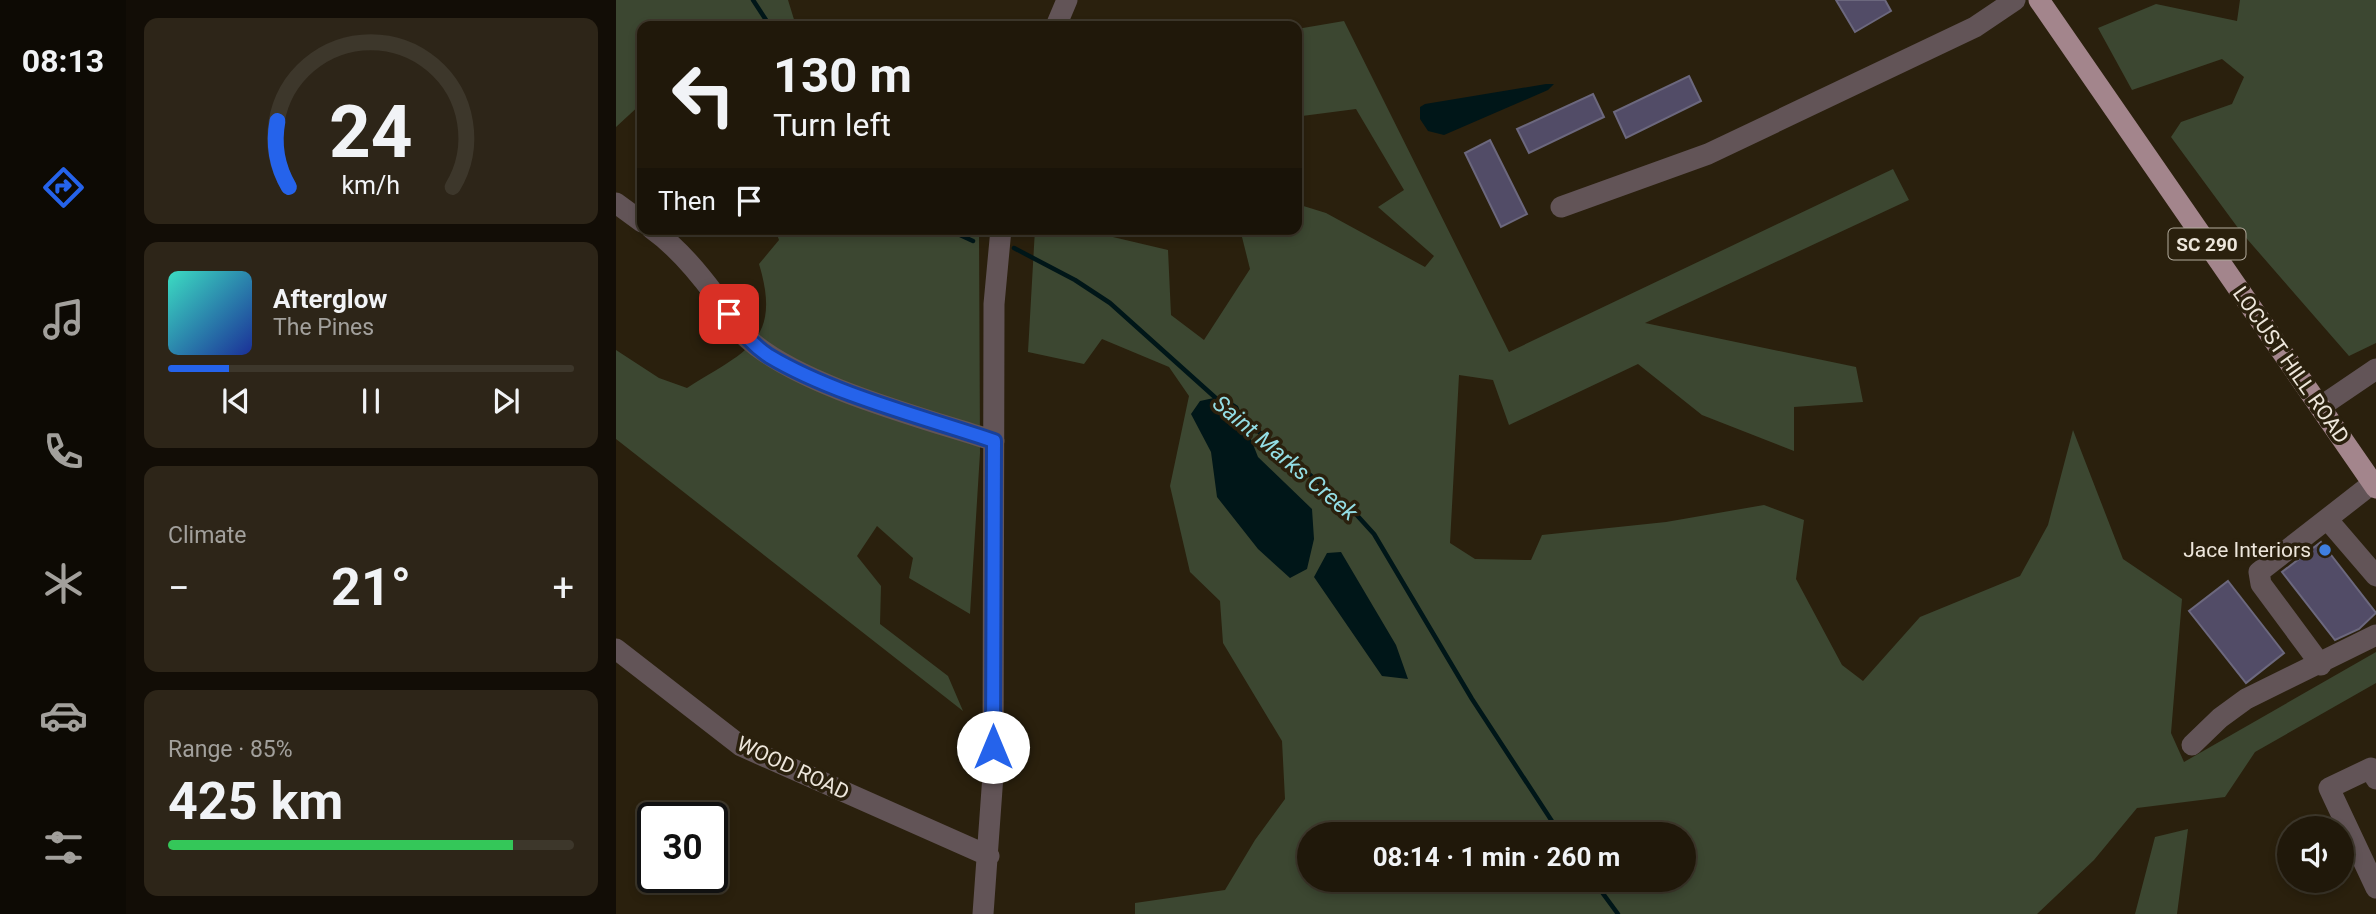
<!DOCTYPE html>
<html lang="en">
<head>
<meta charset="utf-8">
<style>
  body { margin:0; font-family:Roboto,sans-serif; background:#2d2518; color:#f1f3f6; height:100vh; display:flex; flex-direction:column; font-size:26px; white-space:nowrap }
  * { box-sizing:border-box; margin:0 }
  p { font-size:23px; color:#a2a09c }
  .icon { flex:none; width:38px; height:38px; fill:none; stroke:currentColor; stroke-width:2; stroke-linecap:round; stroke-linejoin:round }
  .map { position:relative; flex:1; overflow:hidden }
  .side { display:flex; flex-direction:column; gap:18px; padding:18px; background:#120d06; width:490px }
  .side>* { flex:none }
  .top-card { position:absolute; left:21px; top:21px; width:665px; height:214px; border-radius:14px; box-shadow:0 4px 10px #0003,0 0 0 2px #3d372b; background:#20180a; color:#f1f3f6; overflow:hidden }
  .fabs { position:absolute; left:1661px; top:816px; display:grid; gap:14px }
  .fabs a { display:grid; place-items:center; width:77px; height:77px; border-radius:50%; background:#20180a; box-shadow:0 4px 10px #0003,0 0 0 2px #3d372b; font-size:35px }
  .speed { position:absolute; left:21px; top:802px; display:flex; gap:14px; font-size:35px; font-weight:700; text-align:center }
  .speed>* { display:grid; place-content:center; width:91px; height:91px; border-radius:50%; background:#20180a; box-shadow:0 4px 10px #0003,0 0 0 2px #3d372b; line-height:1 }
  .speed .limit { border:4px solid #111; border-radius:10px; background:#fff; color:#111 }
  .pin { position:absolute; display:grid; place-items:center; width:60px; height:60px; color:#fff; margin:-30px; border-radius:14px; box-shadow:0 4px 10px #0006 }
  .me { position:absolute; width:77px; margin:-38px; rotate:0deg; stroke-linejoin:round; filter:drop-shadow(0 0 5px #0008) }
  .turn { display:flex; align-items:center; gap:24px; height:147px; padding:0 21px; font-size:32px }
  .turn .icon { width:91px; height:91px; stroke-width:2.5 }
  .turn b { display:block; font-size:49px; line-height:60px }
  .then { display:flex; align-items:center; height:66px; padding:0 21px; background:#0003; gap:14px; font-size:26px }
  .big { font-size:52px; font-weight:700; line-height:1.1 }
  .side .tile { flex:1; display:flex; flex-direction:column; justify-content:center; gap:10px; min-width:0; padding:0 24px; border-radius:14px; background:#2d2518 }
  .side .dial { align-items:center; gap:0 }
  .dial svg { height:182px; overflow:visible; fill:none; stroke:#3d372b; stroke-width:7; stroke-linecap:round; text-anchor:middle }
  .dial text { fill:#f1f3f6; stroke:none }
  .song { display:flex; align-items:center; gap:21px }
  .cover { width:84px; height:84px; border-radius:10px; background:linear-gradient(135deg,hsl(170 70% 55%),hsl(230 70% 35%)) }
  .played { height:7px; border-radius:4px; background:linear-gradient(90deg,#2563eb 15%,#3d372b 15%) }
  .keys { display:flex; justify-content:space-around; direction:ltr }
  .heat { display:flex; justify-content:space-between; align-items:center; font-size:38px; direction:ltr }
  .charge { height:10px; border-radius:5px; background:linear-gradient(90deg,#34c759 85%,#3d372b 0) }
  .trip { position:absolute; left:681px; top:822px; width:399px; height:70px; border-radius:35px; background:#20180a; box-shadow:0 4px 10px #0003,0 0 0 2px #3d372b; font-weight:700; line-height:70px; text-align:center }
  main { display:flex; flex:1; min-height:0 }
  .tab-bar { display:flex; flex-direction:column; width:126px; justify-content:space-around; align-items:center; background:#0d0a04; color:#a2a09c }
  .tab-bar .icon { width:49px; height:49px }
  .tab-bar .selected { color:#2563eb }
  .tab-bar b { font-size:32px; color:#f1f3f6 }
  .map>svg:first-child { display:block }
</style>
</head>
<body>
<main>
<nav class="tab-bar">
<b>08:13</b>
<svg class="icon selected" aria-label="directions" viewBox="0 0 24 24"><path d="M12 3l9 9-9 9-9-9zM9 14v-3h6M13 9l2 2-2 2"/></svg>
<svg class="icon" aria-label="music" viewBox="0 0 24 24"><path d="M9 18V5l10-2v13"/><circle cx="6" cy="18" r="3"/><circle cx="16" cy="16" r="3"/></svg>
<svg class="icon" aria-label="phone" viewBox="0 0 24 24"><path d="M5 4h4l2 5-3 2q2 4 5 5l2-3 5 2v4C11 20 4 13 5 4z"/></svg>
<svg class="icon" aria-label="climate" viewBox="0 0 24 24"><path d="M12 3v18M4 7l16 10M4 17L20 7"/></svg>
<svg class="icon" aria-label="car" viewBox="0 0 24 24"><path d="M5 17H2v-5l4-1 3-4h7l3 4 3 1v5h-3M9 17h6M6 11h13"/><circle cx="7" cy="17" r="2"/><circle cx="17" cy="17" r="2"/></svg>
<svg class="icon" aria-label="filters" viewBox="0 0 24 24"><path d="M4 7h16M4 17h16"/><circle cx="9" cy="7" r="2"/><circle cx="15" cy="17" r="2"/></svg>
</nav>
<section class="side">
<div class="tile dial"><svg viewBox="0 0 100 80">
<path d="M14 69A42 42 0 1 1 86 69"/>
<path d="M14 69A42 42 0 0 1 9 40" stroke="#2563eb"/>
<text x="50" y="56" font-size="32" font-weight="700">24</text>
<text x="50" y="72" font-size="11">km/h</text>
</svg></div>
<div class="tile">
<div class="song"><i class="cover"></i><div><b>Afterglow</b><p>The Pines</p></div></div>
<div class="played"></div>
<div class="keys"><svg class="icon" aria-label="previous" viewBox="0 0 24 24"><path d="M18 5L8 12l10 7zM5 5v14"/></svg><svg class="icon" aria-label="pause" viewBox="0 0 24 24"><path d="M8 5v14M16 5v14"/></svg><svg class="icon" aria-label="next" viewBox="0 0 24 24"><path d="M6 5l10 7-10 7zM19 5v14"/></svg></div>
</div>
<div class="tile"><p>Climate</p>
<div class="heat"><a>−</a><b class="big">21°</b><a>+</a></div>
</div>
<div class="tile"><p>Range · 85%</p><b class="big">425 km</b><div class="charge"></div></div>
</section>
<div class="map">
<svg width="1760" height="914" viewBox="0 0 1760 914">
  <rect width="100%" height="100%" fill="#2a200d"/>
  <path fill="#3c4731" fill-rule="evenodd" d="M0,0H172L180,26H26V103L0,127Z
    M1624,0H1760V343L1733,356L1625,232L1555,137L1565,122L1616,104L1628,77L1606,59L1516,90L1482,28L1540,4L1621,21Z
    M728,21L893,352L1277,169L1293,200L1029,323L1240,367L1247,402L1178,407V451L1086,415L1022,364L893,425L877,380L843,375L834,543L859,559L915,560L926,535L1050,522L1148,505L1188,520L1180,579L1226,665L1247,681L1304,617L1404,576L1432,525L1457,430L1507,559L1566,599L1555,733L1568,762L1760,652V683L1639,752L1609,797L1521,808L1478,860L1421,914H519V903L609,890L639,840L669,799L666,741L607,643L604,601L574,572L554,486L573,396L553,367L486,339L468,364L412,352L419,229H463L552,250L555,315L588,340L634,269L624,229H681V204L710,213L809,267L818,256L762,207L788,190L740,109L686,116L681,111V29ZM693,835H1068V880H693Z
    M159,229H363L364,453L354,614L293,578L297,558L261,526L241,556L265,586L264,624L332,676L347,711L0,439V350L43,378L71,388C127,352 167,343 143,264L163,240Z
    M1572,829L1561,914H1519L1539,837Z"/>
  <path fill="#001618" d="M930,84H938L932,90L828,135L812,131L804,119V107L809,104Z
    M607,396L622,406L642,457L696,509L698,539L691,569L674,578L642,549L601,497L595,452L575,414L584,401Z
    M725,552L780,645L792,679L766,676L698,577L711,553Z"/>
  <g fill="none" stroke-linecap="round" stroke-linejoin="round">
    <path stroke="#001618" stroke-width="4.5" d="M137,0L154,26
      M331,229L357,241
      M398,248L459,280L494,303L602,400
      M623,415L738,512L758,534L856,699L945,835
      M977,880L1002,914"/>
  </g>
  <path fill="#524c67" stroke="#6c687e" stroke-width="2" d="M1220,0H1269L1275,11L1239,32Z
    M1073,76L1085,101L1010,138L998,112Z
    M977,94L988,117L913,153L901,129Z
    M874,140L911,214L885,227L849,153Z
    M1705,542L1760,613L1743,629L1719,640L1666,572Z
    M1612,581L1668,653L1630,683L1573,611Z"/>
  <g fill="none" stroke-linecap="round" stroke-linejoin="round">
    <path stroke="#625457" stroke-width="21" d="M440,26L451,0
      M0,203L26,222
      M945,207L1092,154L1359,27L1399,0
      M36,229C60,246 82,272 99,295C109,309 118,327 131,338C183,386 308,418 378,441
      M1704,407L1760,369
      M1711,519L1760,576
      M0,649L125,746L373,856
      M1705,665L1645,584L1643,572L1757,483
      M1576,745L1604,718L1630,699L1760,635
      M1760,779L1755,768L1713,788L1760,888
      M367,914L377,775L378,304L385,229"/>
    <path stroke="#a3858c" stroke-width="21" d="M1423,0L1760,488"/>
  </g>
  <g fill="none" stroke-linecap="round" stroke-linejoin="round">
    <defs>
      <path id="route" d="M113,314C124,330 136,345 153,356C216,394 307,417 378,441L377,747"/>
    </defs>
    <use href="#route" stroke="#184099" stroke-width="18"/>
    <use href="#route" stroke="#2563eb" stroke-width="12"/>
  </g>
  <circle fill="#3f7fe0" stroke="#2a200d" stroke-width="2.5" cx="1709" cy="550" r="7"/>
  <g text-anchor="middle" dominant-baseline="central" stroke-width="7" stroke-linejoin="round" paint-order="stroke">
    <rect fill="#2a200d" stroke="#b2ab9d" stroke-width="2" x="1552.5" y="228.5" width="77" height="31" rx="5"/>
    <g font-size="19" font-weight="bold" fill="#ede6db">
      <text x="1591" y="244">SC 290</text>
    </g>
    <g font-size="21" fill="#ede6db" stroke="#2a200d">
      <text transform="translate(1675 365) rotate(55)">LOCUST HILL ROAD</text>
      <text transform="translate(177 768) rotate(25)">WOOD ROAD</text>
    </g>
    <g font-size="21" fill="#ede6db" stroke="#2a200d" text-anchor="end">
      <text x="1695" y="550">Jace Interiors</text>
    </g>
    <g font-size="23" font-style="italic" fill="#93dde4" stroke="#2a200d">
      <text transform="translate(669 458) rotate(40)">Saint Marks Creek</text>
    </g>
  </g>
</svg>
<div class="fabs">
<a><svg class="icon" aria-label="sound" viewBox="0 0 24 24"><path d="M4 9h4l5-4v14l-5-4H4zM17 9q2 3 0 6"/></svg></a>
</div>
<div class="speed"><div class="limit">30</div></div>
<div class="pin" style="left:113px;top:314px;background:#d93025"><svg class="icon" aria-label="arrive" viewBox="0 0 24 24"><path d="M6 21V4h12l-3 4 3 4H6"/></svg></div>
<svg class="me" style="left:377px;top:747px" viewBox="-20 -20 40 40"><circle r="19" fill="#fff"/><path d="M0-13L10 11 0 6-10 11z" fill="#2563eb"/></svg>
<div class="trip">08:14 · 1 min · 260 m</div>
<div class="top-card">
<div class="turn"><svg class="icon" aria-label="left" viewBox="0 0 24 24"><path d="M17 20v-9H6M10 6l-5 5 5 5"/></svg><div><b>130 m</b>Turn left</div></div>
<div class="then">Then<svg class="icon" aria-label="arrive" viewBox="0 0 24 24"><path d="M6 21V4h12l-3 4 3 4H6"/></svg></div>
</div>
</div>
</main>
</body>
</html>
